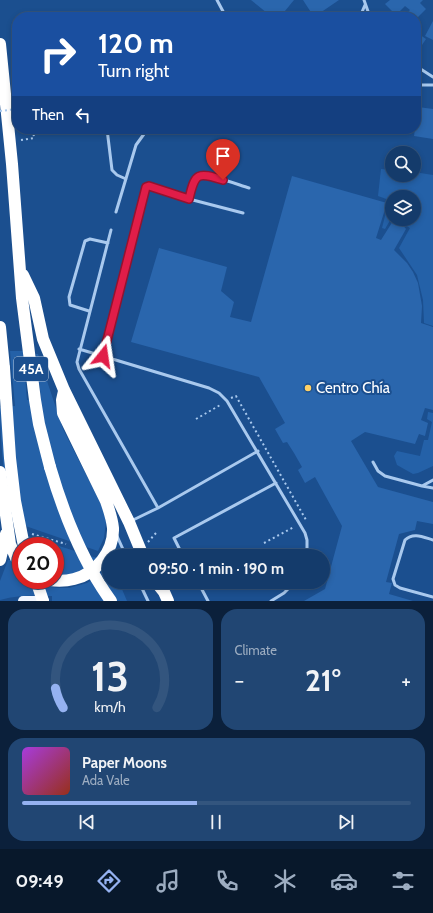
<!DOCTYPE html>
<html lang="en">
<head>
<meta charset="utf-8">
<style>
  body { margin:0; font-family:Cabin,sans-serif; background:#214673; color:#f1f3f6; height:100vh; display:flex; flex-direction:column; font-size:15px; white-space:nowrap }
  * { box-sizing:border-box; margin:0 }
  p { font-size:13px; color:#9dadc1 }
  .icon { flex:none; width:22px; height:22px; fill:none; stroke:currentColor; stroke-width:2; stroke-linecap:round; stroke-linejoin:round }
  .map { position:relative; height:601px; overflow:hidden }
  .details { display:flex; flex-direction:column; gap:8px; padding:8px; background:#0b203b; flex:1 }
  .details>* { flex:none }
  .top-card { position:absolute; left:12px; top:12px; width:409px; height:122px; border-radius:16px; box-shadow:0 2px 6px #0003,0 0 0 1px #33557e; background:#1a4fa0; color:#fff; overflow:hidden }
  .fabs { position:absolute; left:385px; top:146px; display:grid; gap:8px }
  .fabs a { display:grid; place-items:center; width:36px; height:36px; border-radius:50%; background:#143b6b; box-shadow:0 2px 6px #0003,0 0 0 1px #33557e; font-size:20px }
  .speed { position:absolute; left:12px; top:537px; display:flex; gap:8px; font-size:20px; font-weight:700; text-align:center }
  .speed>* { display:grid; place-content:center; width:52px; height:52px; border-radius:50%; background:#143b6b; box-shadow:0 2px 6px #0003,0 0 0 1px #33557e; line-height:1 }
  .speed .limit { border:6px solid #d22; background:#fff; color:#111 }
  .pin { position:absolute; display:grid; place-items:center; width:34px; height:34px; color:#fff; margin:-41px -17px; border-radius:50% 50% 50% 0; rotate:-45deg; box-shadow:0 0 4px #0007 }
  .pin .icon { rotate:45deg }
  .me { position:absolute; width:44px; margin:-22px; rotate:15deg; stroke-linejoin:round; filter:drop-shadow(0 0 3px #0008) }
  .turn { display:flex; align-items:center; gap:14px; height:84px; padding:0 20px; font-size:18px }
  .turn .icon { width:52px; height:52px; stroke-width:2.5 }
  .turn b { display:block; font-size:28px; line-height:34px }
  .then { display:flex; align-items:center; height:38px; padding:0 20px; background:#0003; gap:8px; font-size:15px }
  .big { font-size:30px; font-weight:700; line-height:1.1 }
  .details .widget { flex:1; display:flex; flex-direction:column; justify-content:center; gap:6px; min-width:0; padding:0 14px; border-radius:16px; background:#214673 }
  .details .dial { align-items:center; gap:0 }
  .dial svg { height:104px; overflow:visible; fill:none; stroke:#33557e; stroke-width:7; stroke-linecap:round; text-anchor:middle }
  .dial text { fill:#f1f3f6; stroke:none }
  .song { display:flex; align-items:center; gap:12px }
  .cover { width:48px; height:48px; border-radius:6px; background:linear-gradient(135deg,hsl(280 70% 55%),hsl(10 70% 35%)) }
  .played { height:4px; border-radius:2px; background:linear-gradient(90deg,#95b2f1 45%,#33557e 45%) }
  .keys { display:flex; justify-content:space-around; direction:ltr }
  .heat { display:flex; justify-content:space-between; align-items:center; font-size:22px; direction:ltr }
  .details .tiles { flex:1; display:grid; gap:8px; grid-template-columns:1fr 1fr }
  .widget:last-child { grid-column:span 2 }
  .trip { position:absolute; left:102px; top:549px; width:228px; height:40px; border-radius:20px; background:#143b6b; box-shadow:0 2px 6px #0003,0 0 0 1px #33557e; font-weight:700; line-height:40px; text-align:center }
  .menu { display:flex; height:64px; justify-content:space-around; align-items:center; background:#08182b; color:#9dadc1 }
  .menu .icon { width:28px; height:28px }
  .menu .selected { color:#95b2f1 }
  .menu b { font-size:18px; color:#f1f3f6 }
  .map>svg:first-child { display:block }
</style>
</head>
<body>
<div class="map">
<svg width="433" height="601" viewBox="0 0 433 601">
  <rect width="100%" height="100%" fill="#1b4f8f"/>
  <path fill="#2461a8" d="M381,169L392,170V175H414V172L433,175V326L424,323L423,300L417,275L399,248L410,228L395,219H414V197H392V217L385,229L382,228L389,200L378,196Z
    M10,351H23L27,400L41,398L36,354H38L63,429L102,506L106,522L104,538L98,551L11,521C5,483 0,446 0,407L15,406Z
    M428,412L433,413V466L418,473L413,474L397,465L394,456L397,451L420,456L424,440H428L432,422L427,419Z
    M18,533L97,558C83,569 74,579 55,574V546H22Z
    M8,560H12L21,569V580H33L44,586L58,588H69L87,583L97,577L109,563V582H119L127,601H52V596C34,595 18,595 0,600V581Z"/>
  <path fill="#2a66ad" d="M251,0H294L280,17H272Z
    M303,0H339L314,17Z
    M390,0H423L420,3L426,9L416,19V17H407L405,15L410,10L405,6L396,15L385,4Z
    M433,21V40L425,36Z
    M416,32L426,39L418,51L416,49Z
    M418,107L433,109V139L414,136L415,129H416Z
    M328,129H359L358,134L327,131Z
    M368,129H400L399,135L367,131Z
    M292,176L387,203L376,238L381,240L393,221L401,223L406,229L394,250L407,263L413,272L418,283L422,306L421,323L433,327V410L425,408L421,420L428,423L425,436L419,434L415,444L365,432L351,441L378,487L433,502V524L417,521L415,530L399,534L386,582L392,583L389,594L413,601H304L325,589L342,526L315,477L305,483L298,470L302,467L294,453L287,442L283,443L275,429L285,423L259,377L131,342L159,248L227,267L221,291L234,302L230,317L251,322Z"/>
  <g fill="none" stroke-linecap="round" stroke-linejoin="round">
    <path stroke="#a9c9ee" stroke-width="2" stroke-dasharray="2 3" stroke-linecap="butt" d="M21,140L34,138L33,129
      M231,398L236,396L306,520
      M196,419L222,404
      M32,534L66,544
      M148,542L156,533
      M264,543L294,527"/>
    <path stroke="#a9c9ee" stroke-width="3" d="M217,0L226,17
      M364,0L370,17
      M355,17L362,12L365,5
      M416,66L433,77
      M416,85H433
      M107,129L112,170L117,175L126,179
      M189,199C191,192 191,183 197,178C205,171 238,185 249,188
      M116,212L136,145L144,134L152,129
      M111,230L77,362L79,369L158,508
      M89,311L70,305L69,297L85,241L90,239L108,243
      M79,349L209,388L219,393L227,401L305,533L307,540V556
      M103,356L146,187L149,186L189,199L243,213
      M373,462L378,471L385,476L422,486L433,480
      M422,486L433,488
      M131,521L158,508L258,451
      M117,536L126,556
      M433,540C423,537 413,532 405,540L393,579L395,585L400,588L433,597
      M183,556L174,538L276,483
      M139,582L148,601
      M198,582L208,601
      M271,601L284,593L295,582"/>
    <path stroke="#f0f6ff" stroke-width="10" d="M23,601H44"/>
    <path stroke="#fff" stroke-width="12" d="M0,44L12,164L22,298L35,400L39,424L50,467
      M23,275L34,298L43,339L64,390L129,522L143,556
      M0,327L4,368
      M0,472L10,544L16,558L21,563
      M0,560L6,534
      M49,580C57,581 66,581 74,579C96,574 114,551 113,528C112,518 109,510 106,501L63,413L62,400L64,391
      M156,582L164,592L168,601"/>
    <path stroke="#a9c9ee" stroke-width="2" stroke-dasharray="2 3" stroke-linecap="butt" d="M0,111L17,109"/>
    <path stroke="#fff" stroke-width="12" d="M4,368L10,458L15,501L24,546
      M50,467C64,515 82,561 111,601
      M36,580L43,601"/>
  </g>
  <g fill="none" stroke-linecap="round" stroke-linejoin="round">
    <defs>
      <path id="route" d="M103,356L146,187L149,186L189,199C195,172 198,172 223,180"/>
    </defs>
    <use href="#route" stroke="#92132f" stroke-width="10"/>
    <use href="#route" stroke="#e11d48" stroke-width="7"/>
  </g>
  <circle fill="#ffd166" stroke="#1b4f8f" stroke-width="1.5" cx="308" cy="388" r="4"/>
  <g text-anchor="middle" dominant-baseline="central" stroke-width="4" stroke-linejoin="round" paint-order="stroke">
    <rect fill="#1b4f8f" stroke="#bbcadd" stroke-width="1" x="14" y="357" width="34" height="24" rx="3"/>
    <g font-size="14" font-weight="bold" fill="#fff">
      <text x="31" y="369">45A</text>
    </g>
    <g font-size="15" fill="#fff" stroke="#1b4f8f" text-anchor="start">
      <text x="316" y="388">Centro Chía</text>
    </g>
  </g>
</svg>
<div class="fabs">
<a><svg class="icon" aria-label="search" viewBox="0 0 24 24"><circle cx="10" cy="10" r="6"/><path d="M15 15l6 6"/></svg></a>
<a><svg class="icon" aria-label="layers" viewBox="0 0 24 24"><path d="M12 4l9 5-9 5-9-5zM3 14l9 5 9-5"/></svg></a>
</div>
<div class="speed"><div class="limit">20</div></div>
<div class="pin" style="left:223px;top:180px;background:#d93025"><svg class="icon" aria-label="arrive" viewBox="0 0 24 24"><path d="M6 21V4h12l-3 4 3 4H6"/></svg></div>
<svg class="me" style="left:103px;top:356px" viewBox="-20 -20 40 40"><path d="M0-17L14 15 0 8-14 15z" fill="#e11d48" stroke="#fff" stroke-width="4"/></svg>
<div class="trip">09:50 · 1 min · 190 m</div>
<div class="top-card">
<div class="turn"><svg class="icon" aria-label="right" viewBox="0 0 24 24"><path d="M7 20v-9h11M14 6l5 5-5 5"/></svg><div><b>120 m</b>Turn right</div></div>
<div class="then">Then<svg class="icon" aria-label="left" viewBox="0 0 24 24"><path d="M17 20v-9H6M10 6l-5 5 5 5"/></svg></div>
</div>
</div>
<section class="details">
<div class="tiles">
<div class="widget dial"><svg viewBox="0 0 100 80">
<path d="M14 69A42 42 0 1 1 86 69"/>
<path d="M14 69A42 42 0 0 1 8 54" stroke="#95b2f1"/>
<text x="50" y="56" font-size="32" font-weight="700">13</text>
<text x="50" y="72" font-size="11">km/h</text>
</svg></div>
<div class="widget"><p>Climate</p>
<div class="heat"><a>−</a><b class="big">21°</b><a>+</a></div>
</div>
<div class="widget">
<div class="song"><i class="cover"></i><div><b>Paper Moons</b><p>Ada Vale</p></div></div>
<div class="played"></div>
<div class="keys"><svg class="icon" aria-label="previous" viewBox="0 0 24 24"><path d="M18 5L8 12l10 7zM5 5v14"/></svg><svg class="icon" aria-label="pause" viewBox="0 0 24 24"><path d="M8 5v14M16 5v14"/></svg><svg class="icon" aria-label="next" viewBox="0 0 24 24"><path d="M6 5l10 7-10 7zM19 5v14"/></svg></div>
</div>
</div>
</section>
<nav class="menu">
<b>09:49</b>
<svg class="icon selected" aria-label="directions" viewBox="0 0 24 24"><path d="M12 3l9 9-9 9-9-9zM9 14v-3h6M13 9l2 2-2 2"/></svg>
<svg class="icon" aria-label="music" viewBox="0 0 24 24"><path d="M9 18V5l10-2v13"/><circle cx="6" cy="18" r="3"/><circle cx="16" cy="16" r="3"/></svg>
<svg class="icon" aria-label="phone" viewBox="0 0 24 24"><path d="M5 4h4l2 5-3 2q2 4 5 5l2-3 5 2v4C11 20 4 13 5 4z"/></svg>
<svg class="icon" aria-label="climate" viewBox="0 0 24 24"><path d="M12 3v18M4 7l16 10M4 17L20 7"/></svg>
<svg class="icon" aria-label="car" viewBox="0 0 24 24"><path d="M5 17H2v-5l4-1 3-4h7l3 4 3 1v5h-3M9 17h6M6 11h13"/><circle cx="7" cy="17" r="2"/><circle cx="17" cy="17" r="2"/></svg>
<svg class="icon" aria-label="filters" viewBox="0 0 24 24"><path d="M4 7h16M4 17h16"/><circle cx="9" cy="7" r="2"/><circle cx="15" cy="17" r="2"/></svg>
</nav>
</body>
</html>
